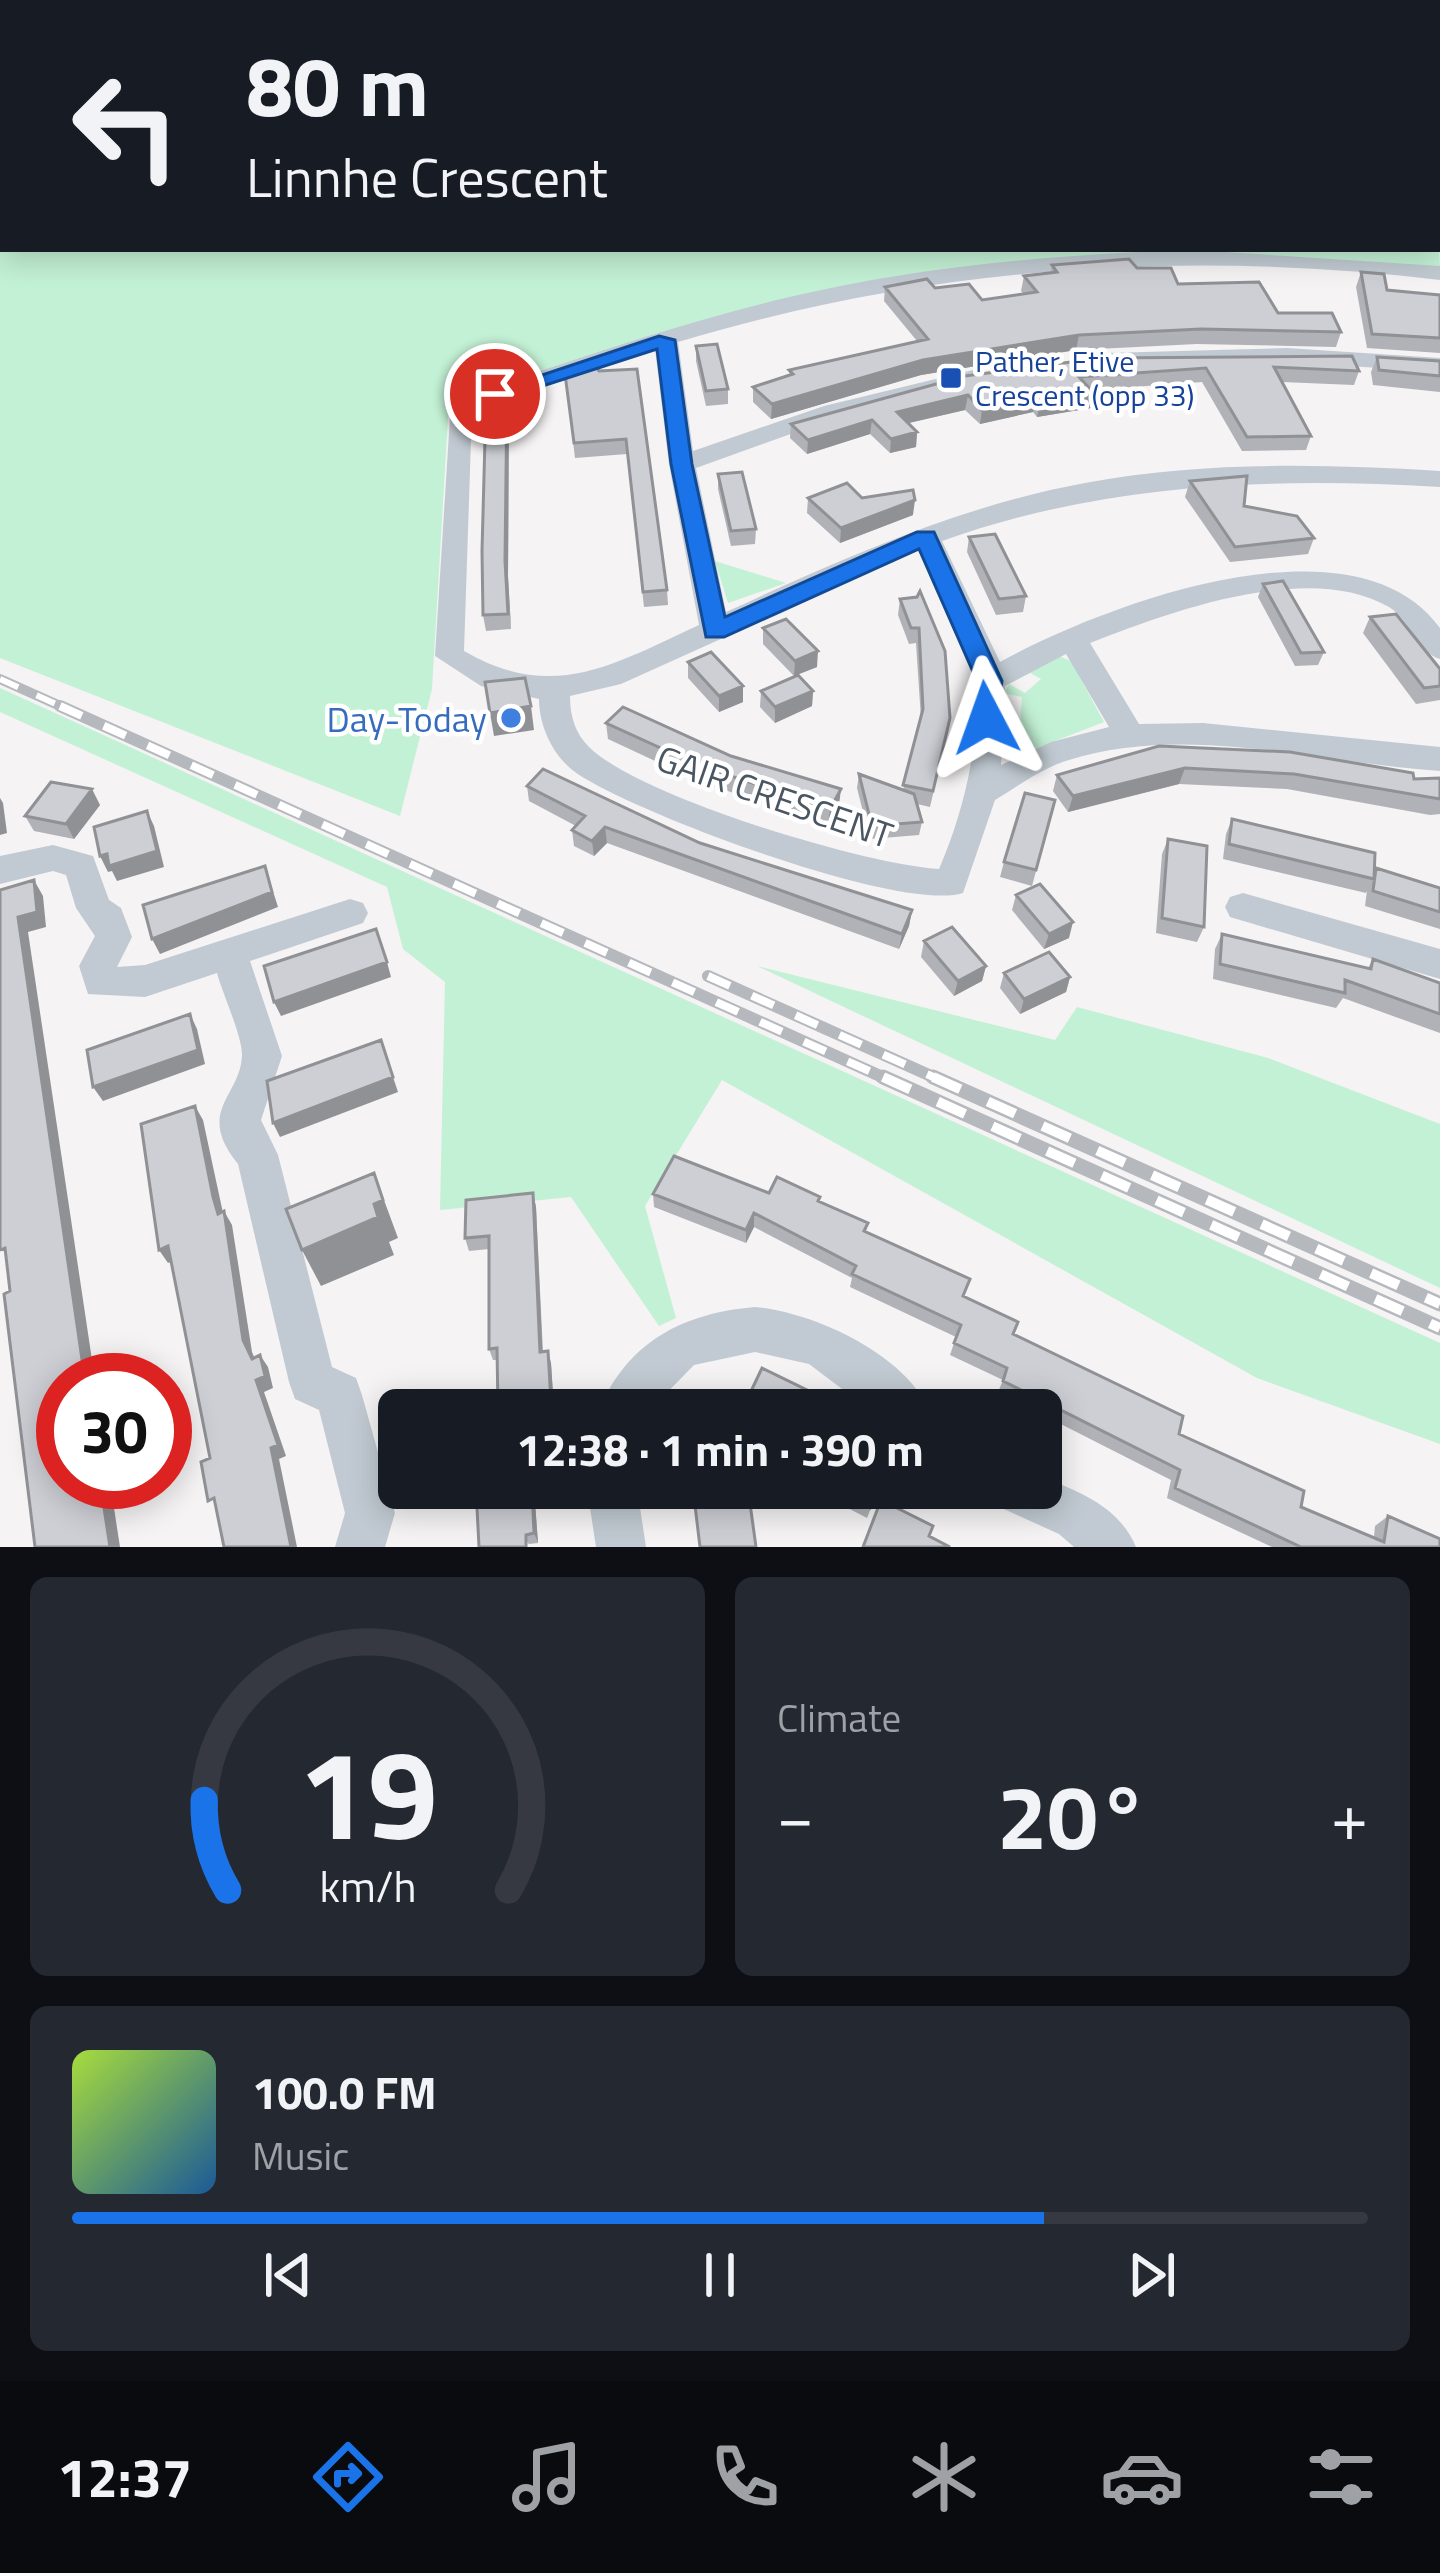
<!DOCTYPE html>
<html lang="en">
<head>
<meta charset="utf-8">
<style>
  body { margin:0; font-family:"Titillium Web",sans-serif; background:#242831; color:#f1f3f6; height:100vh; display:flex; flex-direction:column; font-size:45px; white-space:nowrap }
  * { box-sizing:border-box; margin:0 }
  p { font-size:39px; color:#9ea1a6 }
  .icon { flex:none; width:66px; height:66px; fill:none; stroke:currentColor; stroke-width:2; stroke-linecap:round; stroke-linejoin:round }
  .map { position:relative; height:1547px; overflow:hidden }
  .details { display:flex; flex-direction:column; gap:30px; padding:30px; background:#0d0f14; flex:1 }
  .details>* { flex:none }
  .banner { position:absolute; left:0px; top:0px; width:1440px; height:252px; box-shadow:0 6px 30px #0003; background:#171b24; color:#f1f3f6; overflow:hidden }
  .speed { position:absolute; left:36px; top:1353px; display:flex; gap:24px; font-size:60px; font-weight:700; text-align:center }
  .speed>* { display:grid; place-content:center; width:156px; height:156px; border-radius:50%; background:#171b24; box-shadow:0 6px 30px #0003; line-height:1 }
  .speed .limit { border:18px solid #d22; background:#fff; color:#111 }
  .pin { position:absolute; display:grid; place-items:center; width:102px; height:102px; color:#fff; margin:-51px; border:6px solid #fff; border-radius:50%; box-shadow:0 3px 12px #0007 }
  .me { position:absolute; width:132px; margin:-66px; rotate:356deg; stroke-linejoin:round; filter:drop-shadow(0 0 9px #0008) }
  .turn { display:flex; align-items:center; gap:42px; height:252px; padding:0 48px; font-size:54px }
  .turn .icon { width:156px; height:156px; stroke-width:2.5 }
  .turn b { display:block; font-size:84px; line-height:102px }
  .big { font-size:90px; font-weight:700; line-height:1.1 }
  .details .widget { flex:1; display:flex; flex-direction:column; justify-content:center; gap:18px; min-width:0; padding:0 42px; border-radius:18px; background:#242831 }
  .details .dial { align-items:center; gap:0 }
  .dial svg { height:312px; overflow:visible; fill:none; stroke:#363941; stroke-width:7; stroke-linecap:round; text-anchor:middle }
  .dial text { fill:#f1f3f6; stroke:none }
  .song { display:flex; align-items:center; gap:36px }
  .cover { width:144px; height:144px; border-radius:18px; background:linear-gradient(135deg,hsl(80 70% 55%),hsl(210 70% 35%)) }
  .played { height:12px; border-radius:6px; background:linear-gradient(90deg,#1a73e8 75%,#363941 75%) }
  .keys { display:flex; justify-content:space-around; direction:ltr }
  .heat { display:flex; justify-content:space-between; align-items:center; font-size:66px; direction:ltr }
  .details .tiles { flex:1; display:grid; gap:30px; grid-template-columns:1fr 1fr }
  .widget:last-child { grid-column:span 2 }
  .trip { position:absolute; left:378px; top:1389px; width:684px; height:120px; border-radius:18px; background:#171b24; box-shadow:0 6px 30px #0003; font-weight:700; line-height:120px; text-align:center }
  .tab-bar { display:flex; height:192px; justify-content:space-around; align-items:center; background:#090b0e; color:#9ea1a6 }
  .tab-bar .icon { width:84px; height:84px }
  .tab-bar .on { color:#1a73e8 }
  .tab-bar b { font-size:54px; color:#f1f3f6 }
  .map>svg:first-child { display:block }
</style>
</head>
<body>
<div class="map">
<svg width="1440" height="1547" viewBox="0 0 1440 1547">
  <rect width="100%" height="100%" fill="#f5f3f3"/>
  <path fill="#c3f1d5" d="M0,58L3,249H1437V201L1440,269L1051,258L718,316L449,401L432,689L400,816L0,658Z
    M715,561L786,583L728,603Z
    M1059,656L1071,661L1104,722L1032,750L1010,748L1001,736L1000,719L1020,721L1022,697L1003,693L1009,684L1025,693L1041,679L1025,670Z
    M0,688L1440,1343V1444L1257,1378L722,1080L645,1206L676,1318L659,1326L571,1197L440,1210L445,982L403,949L387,887L0,712Z
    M757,966L1055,1040L1077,1007L1268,1058L1440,1124V1288Z"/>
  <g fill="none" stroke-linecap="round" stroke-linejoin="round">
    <path fill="#c1cad2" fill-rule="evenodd" d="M1165,0H1187L1163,3Z
      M1195,250L1440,266V280C1182,249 927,267 678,342L693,451L824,406L973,370L985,377L841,416L696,468L726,612C842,559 959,506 1085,483C1203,461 1321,464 1440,471V487C1268,477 1105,483 942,541L1000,662C1102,606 1354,509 1440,628V659C1416,652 1411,620 1389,607C1308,560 1169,612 1090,643L1139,724L1203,723L1440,747V771C1319,763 1188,723 1069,760C1042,768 1018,786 995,800L963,893C901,913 631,812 575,772C553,756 539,726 539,699L481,686L435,656L451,401C562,364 672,325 785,298C920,266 1057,254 1195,250ZM655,349L669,464L699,625C614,664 554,703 464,651L472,410ZM918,550C938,588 962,626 971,668C985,731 964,811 939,869C866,865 640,797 589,747C575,733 570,716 570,696L621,684ZM1066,654L1109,727L1051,742L1001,765L1005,686Z
      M1287,348L1440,358V372L1287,362L1107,367L1095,360L1107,353Z
      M53,845L93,856L109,900L121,908L132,937L117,967L145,965L350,899L363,903L368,913L363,923L250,961L282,1056L261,1120L278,1155L332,1367L356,1378L362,1395L395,1513L385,1547H335L345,1513L319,1410L295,1399L289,1382L238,1164C195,1111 240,1097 242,1056C243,1038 222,992 217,973L145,997L88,994L79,966L95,936L76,908L66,875L53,871L0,884V856Z
      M1243,893L1440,949V979L1230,917L1225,907L1230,897Z
      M755,1307C813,1312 905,1354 929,1410H870L809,1364L755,1352L694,1365L650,1410H599C628,1341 684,1313 755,1307Z
      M1041,1476C1079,1492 1119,1506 1136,1547H1074L1059,1534L995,1505L987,1488H1041Z
      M587,1488H637L646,1547H596Z"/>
    <defs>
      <path id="rail-far2" d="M0,679L67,709"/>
      <path id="rail-far1" d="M60,706L889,1080
        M708,976L940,1080"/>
      <path id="rail" d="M883,1077L1440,1328
        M933,1077L1440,1304"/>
    </defs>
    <use href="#rail-far2" stroke="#b5b8bd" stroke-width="10"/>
    <use href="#rail-far1" stroke="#b5b8bd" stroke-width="12"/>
    <use href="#rail" stroke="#b5b8bd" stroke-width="15"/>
    <use href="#rail-far2" stroke="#fff" stroke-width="6" stroke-dasharray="20" stroke-linecap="butt"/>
    <use href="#rail-far1" stroke="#fff" stroke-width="8" stroke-dasharray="24" stroke-linecap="butt"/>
    <use href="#rail" stroke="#fff" stroke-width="10" stroke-dasharray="30" stroke-linecap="butt"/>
  </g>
  <path fill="#b0b2b7" d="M1052,265L1137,268L1178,284L1341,332L1336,347L1197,344L1076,350L921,375L771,419L753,402V387L789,376V370L917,341L884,301L885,287L935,288L982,300L1024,294L1021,291L1024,276L1051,273Z
    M1361,272L1387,290L1439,294L1440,293V353L1367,348L1356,287Z
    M696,346L728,389V404L706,406L696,361Z
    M1377,357L1440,361V392L1373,385L1371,372Z
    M1101,358L1359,371L1354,385L1282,382L1311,436L1306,450L1242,451L1202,382L1091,390L1095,394L1091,408L1037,417L1033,412L980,424L965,410L908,423L917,432L916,447L890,453L870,434L807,454L790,438L791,424Z
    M637,369L667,590L668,605L644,607L627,454L575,458L565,374Z
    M509,407L508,576L511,629L486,631L483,615Z
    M718,474L756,529L755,544L731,546L718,489Z
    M1190,481L1314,538L1308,554L1230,562L1185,497Z
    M808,498H862L913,515L840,543L807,513Z
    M969,537L1026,596L1023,612L996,615L967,552Z
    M1263,584L1324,652L1318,665L1295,666L1258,597Z
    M917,597L950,718L947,734L930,807L917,804L922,822L919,835L870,839L857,788L859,774L903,790L921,719L916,643L909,644L898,615L900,599Z
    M1370,617L1440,669V700L1416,704L1363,633Z
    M763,628L817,667L794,676L763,644Z
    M688,662L743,686V702L719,712L688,678Z
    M761,691H813L812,706L775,723L760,707Z
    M606,723L839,805L828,825L698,781L608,739Z
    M1159,746L1414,779L1440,778V814L1430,815L1287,789L1179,784L1068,812L1053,791L1057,775Z
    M527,786L912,910L909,926L899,949L607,843L594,856L574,846L572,830L576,826L529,801Z
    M1055,800L1032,886L1000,877L1004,862Z
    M100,805L74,839L34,831L25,816Z
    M1232,819L1374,872L1440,888V929L1365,906L1367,891L1366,893L1223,859L1226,834Z
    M1168,839L1204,927L1197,942L1156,933L1162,854Z
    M1016,895L1069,938L1044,949L1012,910Z
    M1222,934L1368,968L1373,959L1440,983V1033L1343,998L1336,1008L1213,979L1215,949Z
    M924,941L986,966L982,981L954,996L921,957Z
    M1004,973L1070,977L1066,992L1020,1014L1000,988Z
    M533,1193L536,1207L543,1352L551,1363L554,1410H498L497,1360H493L489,1349V1249L469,1251L465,1238Z
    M769,1193L820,1197L819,1201L868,1223L866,1232L964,1296L1013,1334L1301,1507L1374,1537L1375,1526L1388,1516L1440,1547H1272L1167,1498L1171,1480L1041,1414V1410H1033L998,1392L1003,1380L950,1355L956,1337L850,1287L852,1278L754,1227L746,1243L654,1207L653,1194Z
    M476,1488H534L538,1543L529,1544Z
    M818,1488H879L867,1518L817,1492Z"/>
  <path fill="#909195" d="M1079,335L1076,350L921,375L771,419L772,404L923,360Z
    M507,392L509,407L508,576L511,629L505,561Z
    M1095,394L1091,408L1037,417L1040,403Z
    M968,395L965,410L896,426L897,412Z
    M1036,398L1033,412L980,424L982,410Z
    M872,420L870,434L807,454L808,440Z
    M917,432L916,447L890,453L891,439Z
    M915,500L913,515L840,543L841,528Z
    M818,651L817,667L794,676L795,661Z
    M743,686V702L719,712V696Z
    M813,691L812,706L775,723V707Z
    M531,706L534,730L494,736L490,713Z
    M1185,768L1179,784L1068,812L1073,796Z
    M92,789L100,805L74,839L66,824Z
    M841,789L839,805L828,825L830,809Z
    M0,798L3,803L7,833L0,835Z
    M147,811L154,826L164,867L117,881L112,871L108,872L100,856Z
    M605,827L607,843L594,856L592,841Z
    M265,866L278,907L160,954L152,939Z
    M34,880L43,896L46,927L28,932L95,1380H85L18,917Z
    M912,910L909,926L899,949L902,934Z
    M1073,922L1069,938L1044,949L1049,934Z
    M387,962L391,977L281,1016L274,1002Z
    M986,966L982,981L954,996L958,981Z
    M1070,977L1066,992L1020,1014L1024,999Z
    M190,1014L197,1029L205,1064L103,1101L93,1087Z
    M393,1077L398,1092L280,1137L273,1123Z
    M195,1106L203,1120L226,1227L218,1214L213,1197Z
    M374,1173L398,1238L389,1242L394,1255L321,1286L302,1250L374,1204Z
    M533,1193L536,1207L543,1364L540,1352Z
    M224,1211L232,1225L252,1352L260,1371L243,1340Z
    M754,1213V1227L746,1243V1230Z
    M168,1246L177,1259L168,1263L159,1250Z
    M548,1351L551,1363L554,1410L551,1402Z
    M260,1355L268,1367L273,1388L264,1392L286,1456L279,1459L297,1547H291L256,1380Z
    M100,1482H110L120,1547H110Z
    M532,1488H534L538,1543L534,1533Z"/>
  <path fill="#cdcfd5" stroke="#909195" stroke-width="3" d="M1264,0H1440V3H1256Z
    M1129,259L1137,268H1171L1178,284L1259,282L1278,313H1332L1341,332L1201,329L1079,335L923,360L772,404L753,387L793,374L789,370L928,339L885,287L927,279L935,288L969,284L982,300L1037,292L1024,276L1057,272L1052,265Z
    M1361,272L1384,274L1387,290L1440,295V338L1372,334Z
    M717,344L728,389L706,391L696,346Z
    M1352,356L1359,371L1274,367L1311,436L1247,437L1206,368L1079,377L1095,394L1040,403L1036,398L982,410L968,395L897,412L917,432L891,439L872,420L808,440L791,424L965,376L1101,358Z
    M1377,357L1440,361V376L1379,370Z
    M594,365L599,371L637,369L667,590L643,592L626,439L574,443L565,374Z
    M507,392L505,561L508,614L483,615L482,551L486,402Z
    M742,472L756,529L731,531L718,474Z
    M1247,476L1244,506L1297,516L1314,538L1235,547L1190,481Z
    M847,483L862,498L913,490L915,500L841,528L808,498Z
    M995,534L1026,596L999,599L969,537Z
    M1283,581L1324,652L1301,653L1263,584Z
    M920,591L945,651L950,718L933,791L903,785L923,709L919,628H911L900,599L917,597Z
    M1396,614L1440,669V686L1424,688L1370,617Z
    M786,619L818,651L795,661L763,628Z
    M711,652L743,686L719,696L688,662Z
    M798,675L813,691L775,707L761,691Z
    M525,678L531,706L490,713L485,682Z
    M623,707L731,756L841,789L830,809L698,765L606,723Z
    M1159,746L1290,752L1413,773L1414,779L1440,778V799L1294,774L1185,768L1073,796L1057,775Z
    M543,769L700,843L912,910L902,934L605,827L592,841L572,830L585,816L527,786Z
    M859,774L914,794L922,822L872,826Z
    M51,782L92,789L66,824L25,816Z
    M1025,793L1055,800L1036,870L1004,862Z
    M147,811L157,851L109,866L107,854L100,856L94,827Z
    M1232,819L1375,853L1374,879L1229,844Z
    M1168,839L1207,846L1204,927L1162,918Z
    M265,866L272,892L152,939L143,905Z
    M1376,868L1440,888V912L1373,891Z
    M34,880L37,912L18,917L85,1380H63V1482H100L110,1547H35L4,1294L10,1291L5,1248L0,1250V890Z
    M1040,884L1073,922L1049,934L1016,895Z
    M952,927L986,966L958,981L924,941Z
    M376,929L387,962L274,1002L264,966Z
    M1222,934L1371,969L1373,959L1440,983V1014L1345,980V993L1220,964Z
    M1049,952L1070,977L1024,999L1004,973Z
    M190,1014L198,1050L93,1087L87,1050Z
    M381,1040L393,1077L273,1123L267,1081Z
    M195,1106L213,1197L218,1214L224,1211L243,1340L252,1359L260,1355L265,1376L256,1380L278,1445L271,1448L291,1547H224L214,1498L208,1501L201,1462L210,1458L168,1246L159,1250L141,1124Z
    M674,1156L769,1193L777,1177L820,1197L818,1201L868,1223L864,1231L970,1279L963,1296L1018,1322L1013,1334L1183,1416L1179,1434L1304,1491L1301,1507L1384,1542L1388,1516L1440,1539V1547H1301L1175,1488L1180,1470L1003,1381L1007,1368L954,1343L961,1325L852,1274L856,1266L754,1213L746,1230L653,1194Z
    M374,1173L383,1200L374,1204L378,1217L302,1250L286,1209Z
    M533,1193L540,1352L548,1351L551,1402L526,1405L527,1410H498L497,1348L489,1349V1236L465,1238L466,1200Z
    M762,1368L809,1391L801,1410H742Z
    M476,1488H532L534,1533L526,1535V1547H479Z
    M830,1488H878L870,1508Z
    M748,1489L756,1547H700L694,1497Z
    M881,1500L933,1526L929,1536L950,1547H863Z"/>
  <path fill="#1a73e8" stroke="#114b97" stroke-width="3" d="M659,336L675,340L692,464L725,617L917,532H934L1002,681L995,724L986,727L973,718L977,681L919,549L724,637H706L671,464L657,349L502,399L485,394Z"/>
  <rect fill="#1a4fb4" stroke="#fff" stroke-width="4.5" x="939" y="366" width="24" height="24" rx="6"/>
  <circle fill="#3f7fe0" stroke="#fff" stroke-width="4.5" cx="511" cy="718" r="12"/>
  <g text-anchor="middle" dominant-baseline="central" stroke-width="9" stroke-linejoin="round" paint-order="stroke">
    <g font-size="30" fill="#164399" stroke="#fff" text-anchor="start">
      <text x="975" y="361">Pather, Etive<tspan x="975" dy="34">Crescent (opp 33)</tspan></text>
    </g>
    <g font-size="36" fill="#366cbe" stroke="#fff" text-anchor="end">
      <text x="487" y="718">Day-Today</text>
    </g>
    <g font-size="36" fill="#4a5661" stroke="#fff">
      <text transform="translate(775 796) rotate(19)">GAIR CRESCENT</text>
    </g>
  </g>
</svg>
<div class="speed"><div class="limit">30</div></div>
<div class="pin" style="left:495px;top:394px;background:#d93025"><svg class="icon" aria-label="arrive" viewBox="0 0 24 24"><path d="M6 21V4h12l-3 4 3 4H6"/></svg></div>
<svg class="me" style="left:986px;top:718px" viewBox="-20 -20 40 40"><path d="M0-17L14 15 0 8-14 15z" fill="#1a73e8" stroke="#fff" stroke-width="4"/></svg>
<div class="trip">12:38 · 1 min · 390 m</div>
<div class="banner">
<div class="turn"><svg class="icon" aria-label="left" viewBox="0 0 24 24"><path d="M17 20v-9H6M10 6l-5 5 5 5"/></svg><div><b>80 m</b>Linnhe Crescent</div></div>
</div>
</div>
<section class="details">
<div class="tiles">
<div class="widget dial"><svg viewBox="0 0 100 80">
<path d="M14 69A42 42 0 1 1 86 69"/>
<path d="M14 69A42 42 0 0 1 8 46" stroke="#1a73e8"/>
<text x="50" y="56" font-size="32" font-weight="700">19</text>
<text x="50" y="72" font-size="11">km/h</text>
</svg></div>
<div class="widget"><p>Climate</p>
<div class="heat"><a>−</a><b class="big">20°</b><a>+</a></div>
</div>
<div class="widget">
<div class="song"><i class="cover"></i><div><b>100.0 FM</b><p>Music</p></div></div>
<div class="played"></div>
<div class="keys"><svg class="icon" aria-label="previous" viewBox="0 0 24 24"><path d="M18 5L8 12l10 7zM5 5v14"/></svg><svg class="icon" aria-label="pause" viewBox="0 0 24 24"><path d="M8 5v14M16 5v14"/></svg><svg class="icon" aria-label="next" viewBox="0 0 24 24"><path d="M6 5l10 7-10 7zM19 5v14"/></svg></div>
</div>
</div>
</section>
<nav class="tab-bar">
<b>12:37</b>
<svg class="icon on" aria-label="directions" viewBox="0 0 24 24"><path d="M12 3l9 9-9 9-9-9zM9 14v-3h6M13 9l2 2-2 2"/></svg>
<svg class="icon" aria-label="music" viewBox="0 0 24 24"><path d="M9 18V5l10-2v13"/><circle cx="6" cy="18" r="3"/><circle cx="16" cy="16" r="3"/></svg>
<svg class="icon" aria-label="phone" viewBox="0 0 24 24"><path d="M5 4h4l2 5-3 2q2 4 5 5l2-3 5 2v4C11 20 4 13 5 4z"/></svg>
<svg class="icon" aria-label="climate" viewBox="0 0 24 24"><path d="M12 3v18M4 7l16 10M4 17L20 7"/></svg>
<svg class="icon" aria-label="car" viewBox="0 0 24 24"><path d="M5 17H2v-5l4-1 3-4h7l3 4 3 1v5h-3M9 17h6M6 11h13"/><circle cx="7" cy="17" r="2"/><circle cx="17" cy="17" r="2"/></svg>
<svg class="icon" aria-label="filters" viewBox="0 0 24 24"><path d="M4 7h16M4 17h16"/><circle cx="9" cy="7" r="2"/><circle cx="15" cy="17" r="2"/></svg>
</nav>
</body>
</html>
